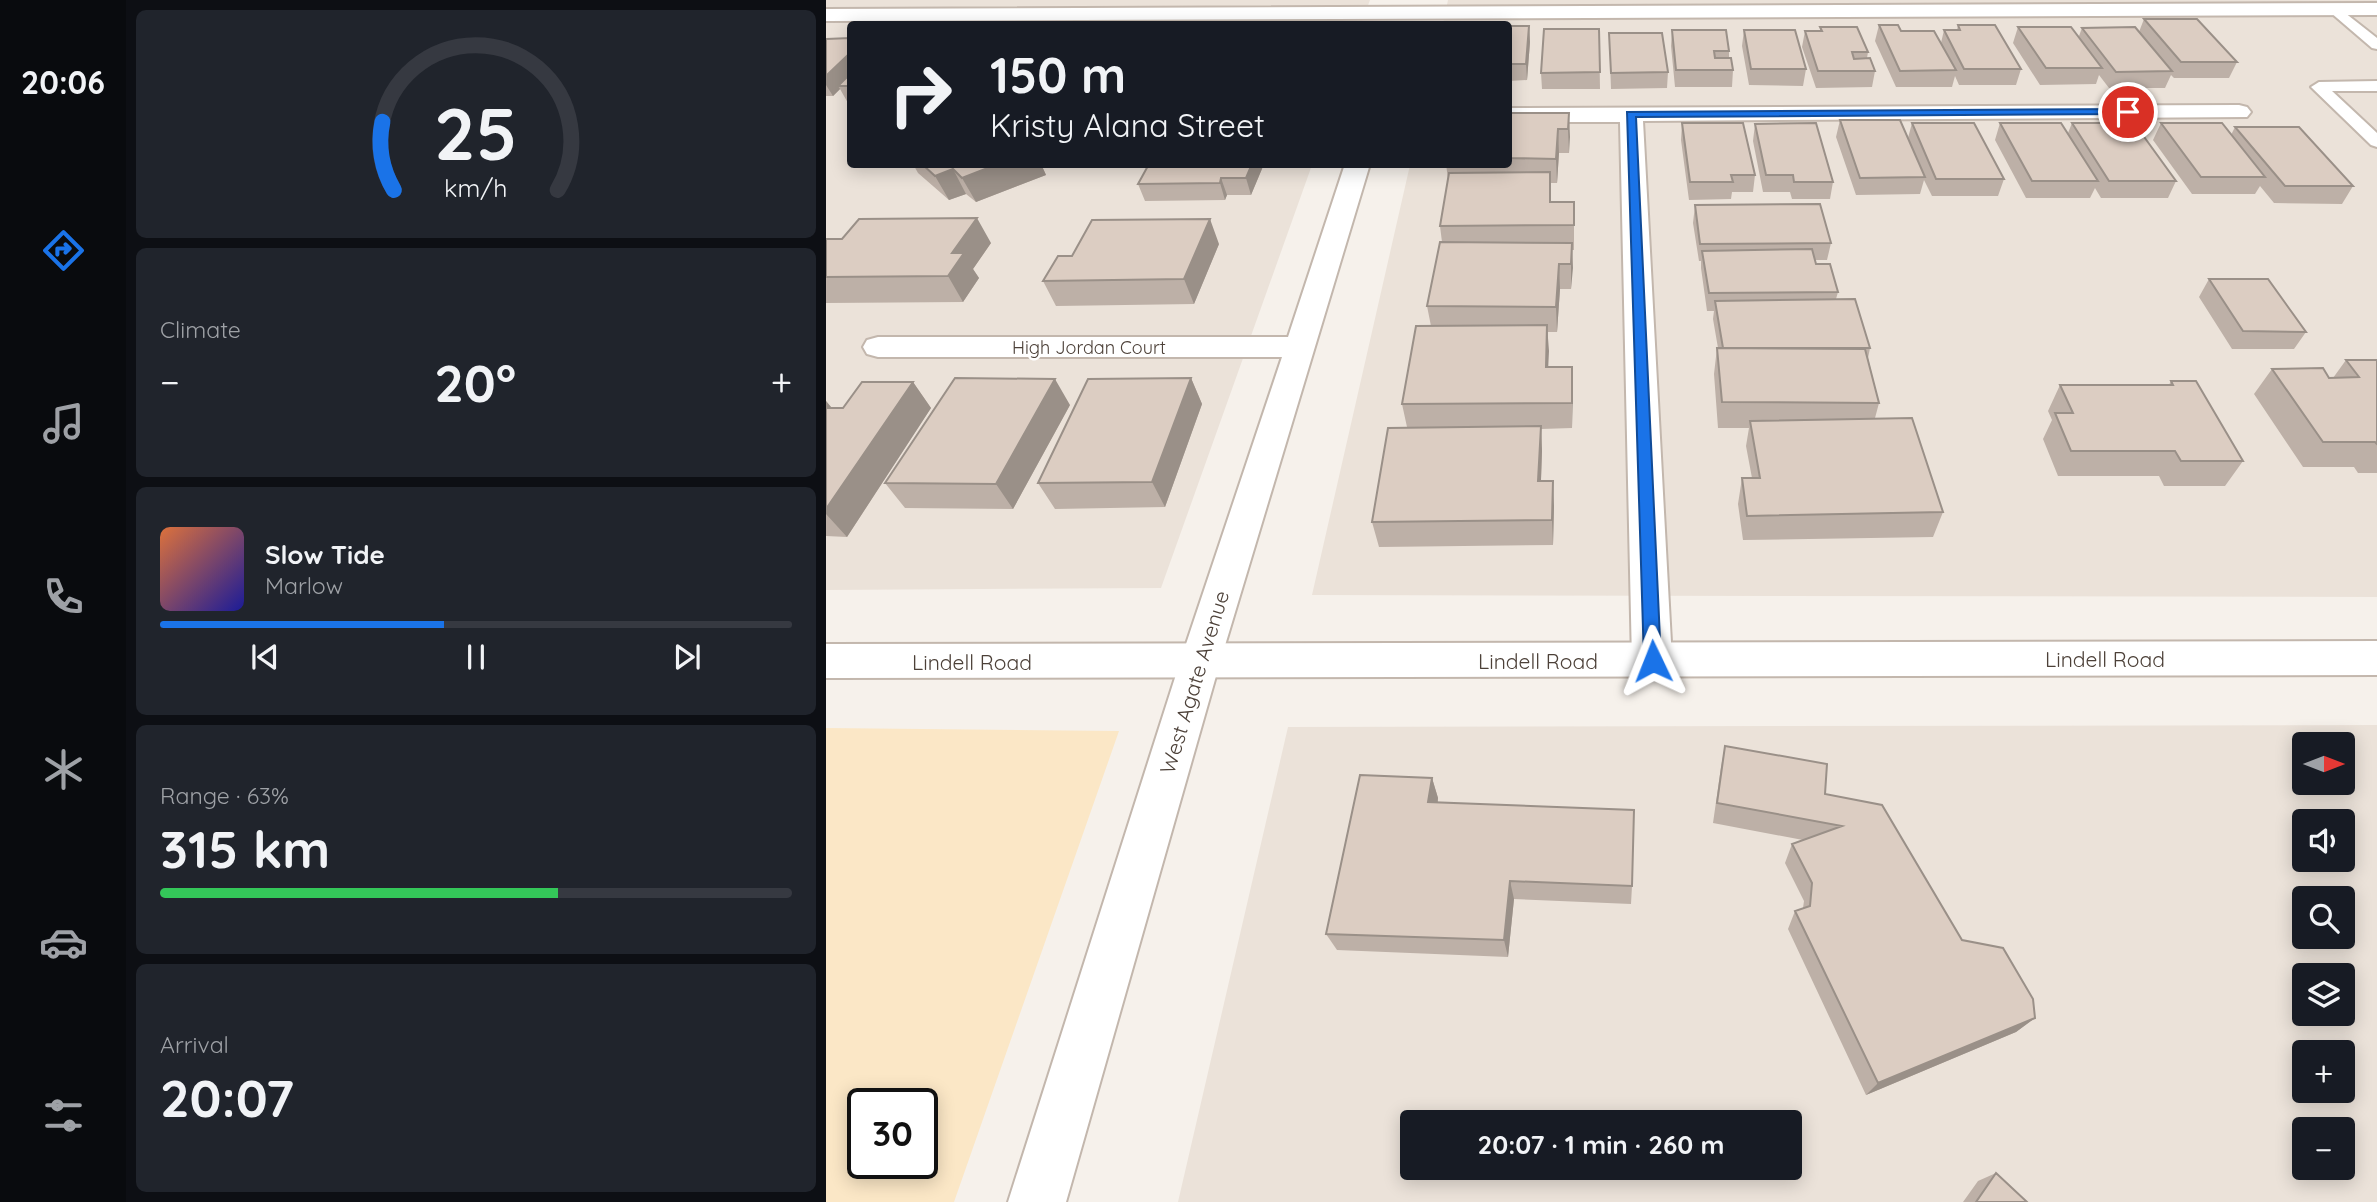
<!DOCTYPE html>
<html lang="en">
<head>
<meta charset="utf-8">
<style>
  body { margin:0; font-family:Quicksand,sans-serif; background:#20242c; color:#f1f3f6; height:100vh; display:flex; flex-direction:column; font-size:26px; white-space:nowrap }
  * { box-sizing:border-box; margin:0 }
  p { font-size:23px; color:#9ea1a6 }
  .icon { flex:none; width:38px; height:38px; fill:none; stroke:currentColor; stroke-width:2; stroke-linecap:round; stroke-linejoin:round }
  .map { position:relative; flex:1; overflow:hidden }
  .drawer { display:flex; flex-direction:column; gap:10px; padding:10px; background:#0d0f14; width:700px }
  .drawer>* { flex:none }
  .hud { position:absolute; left:21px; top:21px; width:665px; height:147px; border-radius:7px; box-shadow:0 4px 18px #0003; background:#171b24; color:#f1f3f6; overflow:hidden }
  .needle { width:46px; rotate:90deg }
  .controls { position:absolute; left:1466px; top:732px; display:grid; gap:14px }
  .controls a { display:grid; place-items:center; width:63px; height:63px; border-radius:7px; background:#171b24; box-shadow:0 4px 18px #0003; font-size:35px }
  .speed { position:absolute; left:21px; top:1088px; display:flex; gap:14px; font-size:35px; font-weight:700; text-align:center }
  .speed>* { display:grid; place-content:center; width:91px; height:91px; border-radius:50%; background:#171b24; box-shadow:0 4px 18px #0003; line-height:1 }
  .speed .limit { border:4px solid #111; border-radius:10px; background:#fff; color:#111 }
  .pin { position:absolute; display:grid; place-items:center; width:60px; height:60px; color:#fff; margin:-30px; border:4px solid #fff; border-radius:50%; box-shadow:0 2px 7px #0007 }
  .me { position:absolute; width:77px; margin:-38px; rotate:358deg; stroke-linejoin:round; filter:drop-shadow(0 0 5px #0008) }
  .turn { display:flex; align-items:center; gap:24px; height:147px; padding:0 28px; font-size:32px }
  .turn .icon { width:91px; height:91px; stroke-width:2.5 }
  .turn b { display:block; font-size:49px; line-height:60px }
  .big { font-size:52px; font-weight:800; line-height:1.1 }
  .drawer .tile { flex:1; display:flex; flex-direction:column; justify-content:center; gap:10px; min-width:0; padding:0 24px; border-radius:10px; background:#20242c }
  .drawer .dial { align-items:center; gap:0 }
  .dial svg { height:182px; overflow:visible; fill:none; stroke:#363941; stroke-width:7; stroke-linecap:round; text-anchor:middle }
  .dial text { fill:#f1f3f6; stroke:none }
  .song { display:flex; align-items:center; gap:21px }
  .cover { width:84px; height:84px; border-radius:10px; background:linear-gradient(135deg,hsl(20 70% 55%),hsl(240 70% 35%)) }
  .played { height:7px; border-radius:4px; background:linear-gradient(90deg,#1a73e8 45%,#363941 45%) }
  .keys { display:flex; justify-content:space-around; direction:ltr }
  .heat { display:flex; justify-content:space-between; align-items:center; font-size:38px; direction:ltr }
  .charge { height:10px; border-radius:5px; background:linear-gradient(90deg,#34c759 63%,#363941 0) }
  .trip { position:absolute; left:574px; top:1110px; width:402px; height:70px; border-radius:7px; background:#171b24; box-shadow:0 4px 18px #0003; font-weight:800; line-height:70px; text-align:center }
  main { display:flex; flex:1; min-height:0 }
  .dock { display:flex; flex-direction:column; width:126px; justify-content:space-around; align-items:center; background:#090b0e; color:#9ea1a6 }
  .dock .icon { width:49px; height:49px }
  .dock .active { color:#1a73e8 }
  .dock b { font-size:32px; color:#f1f3f6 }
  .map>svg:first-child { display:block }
</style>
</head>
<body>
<main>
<nav class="dock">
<b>20:06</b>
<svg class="icon active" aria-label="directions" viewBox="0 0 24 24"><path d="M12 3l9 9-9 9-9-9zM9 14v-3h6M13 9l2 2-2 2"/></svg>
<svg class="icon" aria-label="music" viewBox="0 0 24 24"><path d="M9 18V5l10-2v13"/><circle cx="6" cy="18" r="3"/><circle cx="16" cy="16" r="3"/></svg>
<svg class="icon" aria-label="phone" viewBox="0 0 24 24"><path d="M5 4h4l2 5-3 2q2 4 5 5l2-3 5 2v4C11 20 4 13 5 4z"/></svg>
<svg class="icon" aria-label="climate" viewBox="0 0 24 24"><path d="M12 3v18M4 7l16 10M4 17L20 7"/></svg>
<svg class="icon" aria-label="car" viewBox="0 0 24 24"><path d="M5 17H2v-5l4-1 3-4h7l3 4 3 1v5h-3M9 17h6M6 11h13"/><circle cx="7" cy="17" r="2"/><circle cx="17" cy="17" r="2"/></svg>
<svg class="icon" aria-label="filters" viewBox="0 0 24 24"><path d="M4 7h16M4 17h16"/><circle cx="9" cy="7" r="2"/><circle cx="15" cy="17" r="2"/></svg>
</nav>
<section class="drawer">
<div class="tile dial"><svg viewBox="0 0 100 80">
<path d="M14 69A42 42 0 1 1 86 69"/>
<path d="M14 69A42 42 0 0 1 9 39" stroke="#1a73e8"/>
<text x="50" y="56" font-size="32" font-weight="700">25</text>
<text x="50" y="72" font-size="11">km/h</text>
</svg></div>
<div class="tile"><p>Climate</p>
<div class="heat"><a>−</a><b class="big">20°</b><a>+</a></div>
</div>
<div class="tile">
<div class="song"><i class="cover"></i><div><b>Slow Tide</b><p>Marlow</p></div></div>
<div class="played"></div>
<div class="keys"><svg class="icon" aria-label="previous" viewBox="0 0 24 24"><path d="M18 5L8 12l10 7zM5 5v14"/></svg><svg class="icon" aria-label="pause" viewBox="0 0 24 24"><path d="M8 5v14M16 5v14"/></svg><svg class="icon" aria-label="next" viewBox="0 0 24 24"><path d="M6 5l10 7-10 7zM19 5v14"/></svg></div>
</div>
<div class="tile"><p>Range · 63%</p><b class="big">315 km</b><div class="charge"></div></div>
<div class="tile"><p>Arrival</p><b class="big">20:07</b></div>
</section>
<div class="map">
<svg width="1551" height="1202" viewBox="0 0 1551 1202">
  <rect width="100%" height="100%" fill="#f6f1eb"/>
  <path fill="#ebe2d9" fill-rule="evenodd" d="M0,0H544L535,24H24V164L486,165L335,588L0,590Z
    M622,0H1551V597L486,595L584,165L682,164V24H617Z
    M1551,725V1202H352L462,727ZM1479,744H1517V782H1479ZM1479,821H1517V859H1479ZM1479,898H1517V936H1479ZM1479,975H1517V1013H1479ZM1479,1052H1517V1090H1479ZM586,1122H964V1167H586ZM1479,1129H1517V1167H1479Z"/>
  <path fill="#fbe7c6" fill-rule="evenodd" d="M0,728L293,731L128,1202H0ZM37,1104H96V1164H37Z"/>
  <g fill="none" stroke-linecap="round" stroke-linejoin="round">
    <defs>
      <path id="service" d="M1509,5L1551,38V49L1546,48L1504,12L1502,9Z
        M1551,81V91H1506L1551,133V147L1545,145L1485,87L1493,82Z"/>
      <path id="minor" d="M1551,3V15L0,21V9Z
        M1413,105L1421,107L1425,112L1421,117L817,121L846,661L840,673L826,678L812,673L806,661L794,122H682V108Z
        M519,164H544L394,662L240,1202H182L354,662L456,357H52L41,354L37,347L41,340L52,337H462Z"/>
      <path id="tertiary" d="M1551,641V675L0,678V644Z"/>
    </defs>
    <use href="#service" stroke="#c3b7ad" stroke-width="4"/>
    <use href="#minor" stroke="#c3b7ad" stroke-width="4"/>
    <use href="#tertiary" stroke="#c3b7ad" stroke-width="4"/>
    <use href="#service" fill="#fff" fill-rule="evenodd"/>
    <use href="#minor" fill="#fff" fill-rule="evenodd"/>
    <use href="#tertiary" fill="#fff" fill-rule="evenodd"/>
  </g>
  <path fill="#bdb0a7" d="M1318,19L1411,62L1403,78H1348L1345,75L1339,88H1283L1273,75L1270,84L1214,85L1187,43L1192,27L1253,36L1256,28L1313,32Z
    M1053,25L1115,43L1118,30H1131L1132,25L1195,69L1190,85H1133L1129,76L1126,87H1070L1049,41Z
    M682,26H703L704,42L701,80L682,81Z
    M994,27L1042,52L1041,58L1049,71L1046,87L990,88L976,47L979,31H994Z
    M773,29L774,89H716L715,73Z
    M846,30L903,51V58L907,70L906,87H849L845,46Z
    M918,30L980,69L977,86L923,85L916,46Z
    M783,33L842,72L841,88L785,89Z
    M24,38V103H22L14,89L7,96H0V39Z
    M682,113H743V153H733L731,183H725V202H748V250H746L745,289H734L731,332H722V367H746V428L715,429L716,451L715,481L728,506L727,545L553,547L546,522L581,427L576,404L605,326L601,306L616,242L614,226L622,179L620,164H682Z
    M1014,120L1082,138L1086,123L1178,179L1172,196H1106L1098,180L1094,194L1030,195L1010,137Z
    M856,123L929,175L927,192H906L905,199L863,200L855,140Z
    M1174,123L1242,133L1246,123L1350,181L1342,198H1275L1269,188L1264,198H1200L1169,140Z
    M1335,123L1405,135L1409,127L1527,186L1516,204L1448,203L1434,186L1429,194H1366L1327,140Z
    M929,124L1007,182L1004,199H966L964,192H937L927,141Z
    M87,164H215L220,175L150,202L140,194L123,200L92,173Z
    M323,164H438L425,195H401L399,200L319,201L312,184Z
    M869,205L1005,243L1001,260H989L990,264L1012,292L1010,299L1044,348L1042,358L1053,403L1049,418L1117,512L1107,537L917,540L912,504L916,478H926L920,446L923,428H892L888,374L891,348H892L887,319L888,311H881L875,268V261H873L867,223Z
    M0,239L165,243L147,269L153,278L137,302L0,303Z
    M393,244L368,304L230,306L217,281L246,256Z
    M1383,279L1480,332L1468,349H1406L1373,297Z
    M1520,360H1551V473H1532L1528,467H1477L1428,394L1446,369L1507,378Z
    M365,378L376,404L339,507L229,509L212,483Z
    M1345,381L1417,461L1399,486H1338L1333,476H1232L1217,439L1226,420L1222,411L1234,385H1343Z
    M87,382L105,408L21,537L0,536V401L6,408H17Z
    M244,405L187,509L79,508L59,483Z
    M899,746L999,794L1209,1018L1190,1032L1040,1095L962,929L969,911L977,908L978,901L959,863L966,844L977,840L887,823L895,767Z
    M606,778L612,798V803L806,886L805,904L688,899L682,957L511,950L500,934Z
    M1170,1173L1201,1202H1137L1152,1181Z"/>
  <path fill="#9a9088" d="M703,26L704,42L701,80L700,64Z
    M24,53V79L12,86L14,89L7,96L0,85V76Z
    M743,113L744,137L743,153L742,129Z
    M732,129L733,153L731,183L730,159Z
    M172,164H215L220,175L150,202L136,178Z
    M426,164H438L425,195L420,178Z
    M127,169L140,194L123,200L109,176Z
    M724,172L725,197V227L724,202Z
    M395,178L401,195L399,200L394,183Z
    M151,218L165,243L147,269L153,278L137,302L122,276L126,253Z
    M384,219L393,244L368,304L358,279Z
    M746,243L747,268L745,289V264Z
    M733,264L734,289L731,332L730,307Z
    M721,325L723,351L721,392L720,367Z
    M746,367L747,392L746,428Z
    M365,378L376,404L339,507L326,482Z
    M229,379L244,405L187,509L170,484Z
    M87,382L105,408L21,537L0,514V509Z
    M0,401L18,423L0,420Z
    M715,426L716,451L714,506L712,481Z
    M727,481L728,506L727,545L726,520Z
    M606,778L612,798L609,822L602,802Z
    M684,881L688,899L682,957L678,940Z
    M1209,1018L1190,1032L1040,1095L1052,1083Z"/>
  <path fill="#dccdc2" stroke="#9a9088" stroke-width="2" d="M1318,19H1371L1411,62H1355Z
    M1053,25H1072L1075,31H1108L1130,70L1074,71Z
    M1132,25H1169L1195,69H1138L1118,30H1134Z
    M682,26H703L700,64H682Z
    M994,27H1031L1042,52H1026L1028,59L1044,58L1049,71H992L979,31H996Z
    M1192,27H1245L1276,68H1220Z
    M1309,27L1346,71L1290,72L1256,28Z
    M718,29H773L774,72L715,73Z
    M846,30H900L903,51H888L889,58H905L907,70H850Z
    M918,30H969L980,69H925Z
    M783,33H836L842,72L785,73Z
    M24,38V53L0,76V39Z
    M24,74V86H12Z
    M682,113H743L742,129H732L730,159L682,158Z
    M1014,120H1074L1099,177L1034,178Z
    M856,123H917L929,175H905L907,182H864Z
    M990,123L1007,182H968L967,175H940L929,124Z
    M1086,123H1148L1178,179H1110Z
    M1174,123H1235L1272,181H1206Z
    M1246,123H1308L1350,181H1283Z
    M1335,123H1396L1439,177H1375Z
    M1409,127H1473L1527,186H1459Z
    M96,164H172L136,178L127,169L109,176Z
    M323,164H426L420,178H395L394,183L312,184Z
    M724,172V202H748V225L614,226L623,173Z
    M994,204L1005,243L874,244L869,205Z
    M151,218L126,253H138L122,276L0,277V239H16L33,219Z
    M384,219L358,279L217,281L232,256H246L266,220Z
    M614,242L746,243L745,264H733L730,307L601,306Z
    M986,249L990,264H1004L1012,292L883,293L876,251Z
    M1383,279H1442L1480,332L1417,331Z
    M1029,299L1044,348H897L889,301Z
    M721,325L720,367H746V403L576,404L590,326Z
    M891,348L1039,349L1053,403L896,402Z
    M1520,360H1551V444L1549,442H1497L1446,369L1497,368L1503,378L1533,377Z
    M129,378L229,379L170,484L59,483Z
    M365,378L326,482L212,483L262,379Z
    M1345,381H1370L1417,461H1355L1349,451H1245L1229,413H1247L1234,385H1347Z
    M36,382H87L0,509V408H17Z
    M1086,418L1117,512L921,516L916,478H934L924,421Z
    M715,426L712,481H727L726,520L546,522L562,428Z
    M899,746L1001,764L999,794L1056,805L1136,940L1177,948L1207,999L1209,1018L1052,1083L969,911L984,906L986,883L966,844L1016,826L891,803Z
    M534,775L606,778L602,802L808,810L806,886L684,881L678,940L500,934Z
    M1170,1173L1201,1202H1150Z"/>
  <path fill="#1a73e8" stroke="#114b97" stroke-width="2" d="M1302,109L1307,112L1306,114L810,117L835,661L832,666H821L818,661L801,112Z"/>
  <g text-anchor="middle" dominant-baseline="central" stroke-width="5" stroke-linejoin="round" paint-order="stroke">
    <g font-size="18" fill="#4c4038" stroke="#fff">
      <text x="263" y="347">High Jordan Court</text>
    </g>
    <g font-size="21" fill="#4c4038" stroke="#fff">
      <text x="1279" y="659">Lindell Road</text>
      <text x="712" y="661">Lindell Road</text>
      <text x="146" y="662">Lindell Road</text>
      <text transform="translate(368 682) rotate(-73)">West Agate Avenue</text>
    </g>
  </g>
</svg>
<div class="controls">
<a><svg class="needle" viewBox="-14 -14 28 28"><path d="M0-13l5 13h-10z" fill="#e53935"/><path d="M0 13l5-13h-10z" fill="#9ea1a6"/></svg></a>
<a><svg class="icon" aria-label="sound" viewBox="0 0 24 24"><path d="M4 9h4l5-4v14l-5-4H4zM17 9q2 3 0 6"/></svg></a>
<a><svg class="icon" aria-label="search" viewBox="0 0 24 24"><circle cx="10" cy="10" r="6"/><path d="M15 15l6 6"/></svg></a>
<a><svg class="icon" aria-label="layers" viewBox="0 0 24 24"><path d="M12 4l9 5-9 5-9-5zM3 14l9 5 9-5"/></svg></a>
<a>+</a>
<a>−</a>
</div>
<div class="speed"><div class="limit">30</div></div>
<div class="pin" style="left:1302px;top:112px;background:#d93025"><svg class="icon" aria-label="arrive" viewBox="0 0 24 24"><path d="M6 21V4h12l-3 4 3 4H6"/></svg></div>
<svg class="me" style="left:827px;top:661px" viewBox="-20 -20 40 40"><path d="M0-17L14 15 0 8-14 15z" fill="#1a73e8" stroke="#fff" stroke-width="4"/></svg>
<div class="trip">20:07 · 1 min · 260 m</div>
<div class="hud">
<div class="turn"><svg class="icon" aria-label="right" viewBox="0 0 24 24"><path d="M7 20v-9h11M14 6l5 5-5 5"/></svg><div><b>150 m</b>Kristy Alana Street</div></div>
</div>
</div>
</main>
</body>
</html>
